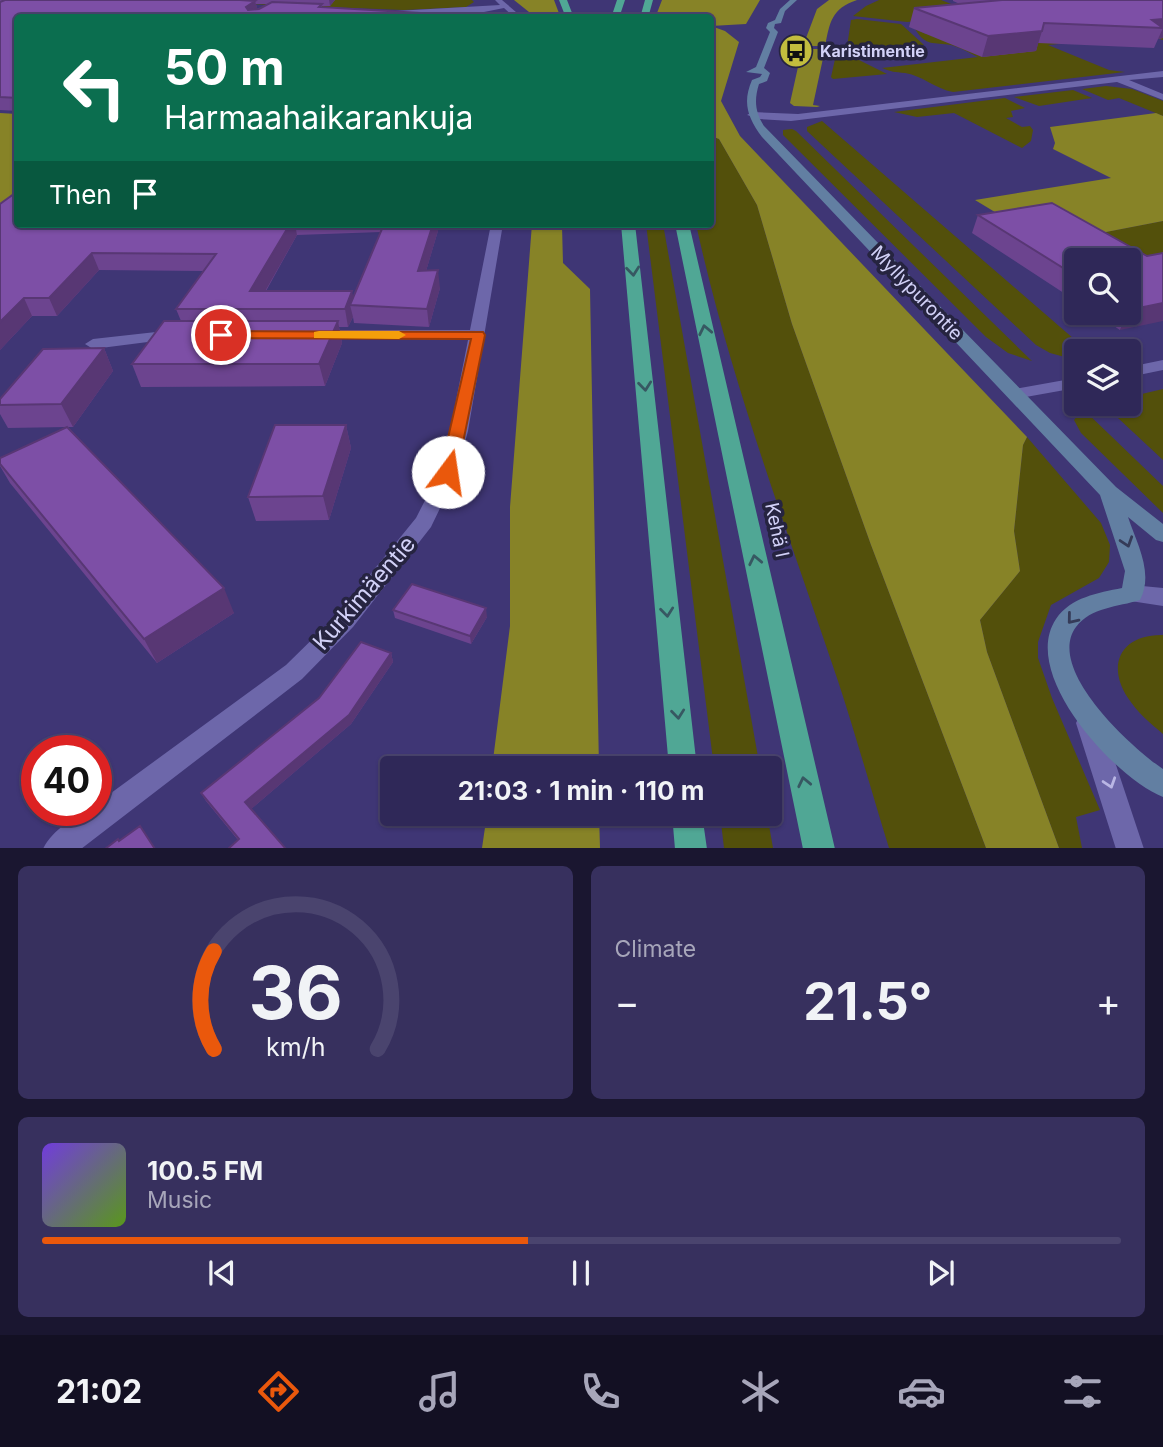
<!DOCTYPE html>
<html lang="en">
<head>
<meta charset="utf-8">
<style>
  body { margin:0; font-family:Inter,sans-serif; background:#37305e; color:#f1f3f6; height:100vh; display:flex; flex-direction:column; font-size:26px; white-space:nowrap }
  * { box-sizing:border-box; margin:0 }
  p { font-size:23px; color:#a7a6ba }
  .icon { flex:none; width:38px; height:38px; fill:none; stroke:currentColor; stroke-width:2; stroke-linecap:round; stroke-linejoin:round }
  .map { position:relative; height:848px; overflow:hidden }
  .panel { display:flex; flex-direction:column; gap:18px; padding:18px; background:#1a1630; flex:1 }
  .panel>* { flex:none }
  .guide { position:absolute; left:14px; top:14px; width:700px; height:214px; border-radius:7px; box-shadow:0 2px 5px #0004,0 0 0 2px #4a446e; background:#0b6e4f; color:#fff; overflow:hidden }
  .buttons { position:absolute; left:1064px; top:248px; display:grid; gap:14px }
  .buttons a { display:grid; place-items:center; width:77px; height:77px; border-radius:7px; background:#2f2858; box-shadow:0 2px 5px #0004,0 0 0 2px #4a446e; font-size:35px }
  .speed { position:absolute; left:21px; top:735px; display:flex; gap:14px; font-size:35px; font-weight:700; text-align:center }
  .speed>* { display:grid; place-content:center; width:91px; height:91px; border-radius:50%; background:#2f2858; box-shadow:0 2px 5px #0004,0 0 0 2px #4a446e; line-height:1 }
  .speed .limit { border:10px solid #d22; background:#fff; color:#111 }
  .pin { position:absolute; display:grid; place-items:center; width:60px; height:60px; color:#fff; margin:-30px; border:4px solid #fff; border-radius:50%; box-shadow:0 2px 7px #0007 }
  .me { position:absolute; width:77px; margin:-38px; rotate:14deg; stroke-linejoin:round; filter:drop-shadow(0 0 5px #0008) }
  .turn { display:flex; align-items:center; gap:24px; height:147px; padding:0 35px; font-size:32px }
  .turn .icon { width:91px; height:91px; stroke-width:2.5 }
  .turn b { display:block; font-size:49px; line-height:60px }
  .then { display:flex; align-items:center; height:66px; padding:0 35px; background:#0003; gap:14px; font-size:26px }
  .big { font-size:52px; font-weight:700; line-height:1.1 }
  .panel .card { flex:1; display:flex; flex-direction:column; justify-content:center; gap:10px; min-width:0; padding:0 24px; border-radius:10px; background:#37305e }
  .panel .dial { align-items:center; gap:0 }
  .dial svg { height:182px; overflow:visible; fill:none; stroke:#4a446e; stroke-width:7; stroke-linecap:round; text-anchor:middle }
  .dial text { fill:#f1f3f6; stroke:none }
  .song { display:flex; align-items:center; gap:21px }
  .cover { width:84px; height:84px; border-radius:10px; background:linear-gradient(135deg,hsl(260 70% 55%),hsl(90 70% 35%)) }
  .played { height:7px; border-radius:4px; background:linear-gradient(90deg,#ea580c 45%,#4a446e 45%) }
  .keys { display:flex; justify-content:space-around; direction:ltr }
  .heat { display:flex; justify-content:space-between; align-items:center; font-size:38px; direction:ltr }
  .panel .tiles { flex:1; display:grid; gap:18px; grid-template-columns:1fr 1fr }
  .card:last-child { grid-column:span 2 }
  .trip { position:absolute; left:380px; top:756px; width:402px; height:70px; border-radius:7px; background:#2f2858; box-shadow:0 2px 5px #0004,0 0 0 2px #4a446e; font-weight:700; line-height:70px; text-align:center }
  .tabs { display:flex; height:112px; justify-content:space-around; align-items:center; background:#131023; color:#a7a6ba }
  .tabs .icon { width:49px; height:49px }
  .tabs .on { color:#ea580c }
  .tabs b { font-size:32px; color:#f1f3f6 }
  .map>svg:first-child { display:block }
</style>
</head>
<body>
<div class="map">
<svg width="1163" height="849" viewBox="0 0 1163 849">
  <rect width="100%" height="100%" fill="#3f3675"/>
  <path fill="#53500b" d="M141,0H472L474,2L466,7L404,10Z
    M879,0H941L980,15L907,22L853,16L866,6Z
    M1110,0L1163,16V40L1145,35L1048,45L1109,70L1125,72L953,92C936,89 921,75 905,73C895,72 891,72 882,68L978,57C970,53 959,47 951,45C934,42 926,47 915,29L926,34L1015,25Z
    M857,19L901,24L924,45L884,49L847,47L851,20Z
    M836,55L855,58L887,74L833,79L831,77Z
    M1106,86L1132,89L1163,101V116L1119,98L1108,100L1082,89Z
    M1073,90L1092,98L1039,106L1014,97Z
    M1005,98L1025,108L1011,111L1013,117L1006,118L1022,127L1030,126L1033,130L1031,141L1022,148L954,113L917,117L894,112Z
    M822,121L1089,352H1076V360L1050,353L1036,345L807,131V127Z
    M792,129L796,131L1032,361L1008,353L986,337L783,135V130Z
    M711,136L719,139L757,205L792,324L871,545L986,848H889C872,793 856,736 838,681C787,529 730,380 696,224H710Z
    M1163,221V261H1129L1075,238Z
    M646,224H663L760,768H714Z
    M1163,389V460L1103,404H1129V397Z
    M1083,409L1163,486V513L1081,433L1074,420Z
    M1027,437L1101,523L1110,545L1109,562L1099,578L1051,605L1038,642V658L1052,698L1100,810L1076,817L1082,848H1059L987,652L980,620L1020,571L1014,531L1023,445Z
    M1163,635V734C1150,723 1137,712 1128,698C1105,663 1123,634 1163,635Z
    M720,814H767L773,848H724Z"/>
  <path fill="#878327" d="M514,0H554L560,16H534Z
    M662,0H760L746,24L711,26L725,31L739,42L721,101L740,136L1027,437L1023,445L1014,531L1020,571L980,620L987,652L1059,848H986L871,545L792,324L757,205L719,139L711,136L710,18L658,17L657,13Z
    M829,0H857C831,9 830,22 825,46H803L817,9Z
    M802,49H825L813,105L820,106L817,107L794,106L790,103Z
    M0,113L17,114V199L0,212Z
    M1156,113L1163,116V221L1075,238L1018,226L975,200L1111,178L1053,149L1055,143L1050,127Z
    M532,224H574L562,226L563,263L590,289L599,768H492L510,626V507Z
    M487,814H599L600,848H482Z"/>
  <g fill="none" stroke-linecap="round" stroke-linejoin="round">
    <path fill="#6d67aa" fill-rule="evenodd" d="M1163,71V77L1129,80L1163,94V100L1117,82L791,121L760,119L747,115L752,112L798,114Z
      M174,330L179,332L182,335L179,338L93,349L85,344L93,339Z
      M317,330H478L486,335L478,340L312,338L309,335Z
      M1163,360V370L1129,377V367Z
      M1076,378V388L1015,399L1007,394L1015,389Z"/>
    <path fill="#6d67aa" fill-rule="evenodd" d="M495,0H502L523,18H515L504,8L484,12H378L500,5Z
      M491,224H503L468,431L457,473L431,527L353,627L302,679L81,849H43C50,833 79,810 96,810V804L286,665L337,615L416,518L439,473L450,431Z
      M1132,585L1163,588V606L1124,600L1121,594L1124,588Z
      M1089,712L1098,715L1102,723L1144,849H1116L1076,723L1080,715Z"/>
    <path fill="#627fa2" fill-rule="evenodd" d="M790,0H797L785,11L781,23L775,24L774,28L778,32L764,68L770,73L767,81L759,84C754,100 755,112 764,126L1116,487L1163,524V542L1156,540L1128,517C1137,544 1154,573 1140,600C1118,607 1091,607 1076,627C1045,669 1132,748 1163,769V797C1115,778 1019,674 1056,619C1071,597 1098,593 1122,588L1125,571L1100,495L762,137C748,118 742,103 752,80L760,77L762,74L746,72L756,67L770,32L766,28L768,23L775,20L780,9Z"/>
    <path fill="#50a795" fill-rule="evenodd" d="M559,0H567L574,18H566Z
      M617,0H625L619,18H611Z
      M645,0H653L648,18H640Z
      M621,224H635L697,768H669Z
      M675,224H689L835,849H803Z
      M672,814H702L707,849H675Z"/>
  </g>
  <path fill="#6c448f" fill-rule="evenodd" d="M0,0H335L330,6H322V8L18,18V111L0,110ZM256,4H268L257,9Z
    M953,0H1163V38L1158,39L1154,48L1038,43L1036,51L982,57L909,27L914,8L960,4L953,1Z
    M978,215L1147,256L1163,253L1120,330L1094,313H1129V261H1076V301L972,233Z
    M18,224H440L426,271L440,288L429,327L354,323L353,317L348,327H339L342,343L325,386L141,387L132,364L181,321L176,309L203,271L99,270L57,316H32L0,350ZM381,232L353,297L266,291L297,235Z
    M104,348L113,371L73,427H68L234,613L157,663L10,483L0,466V458L67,427L8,428L0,414V399Z
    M346,425L351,448L329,520L256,521L248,497Z
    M393,610L487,617L471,644L395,618Z
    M391,653L393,662L351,724L251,809L286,849L238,840L206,801L201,793Z"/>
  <path fill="#583774" d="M329,0H335L330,6Z
    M255,1L258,11L248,17L246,7Z
    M1163,19V38L1158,39L1163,28L1152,20Z
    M1042,31L1036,51L982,57L988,36Z
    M290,224H295L297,235L255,309L250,291Z
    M433,224H440L421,288L418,271Z
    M92,253L99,270L57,316L49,298Z
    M438,270L440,288L429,327L427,309Z
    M352,291L355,305H350L353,317L348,327L345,309Z
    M24,298L32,316L0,350V322Z
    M1163,303V321L1120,330L1129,310Z
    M338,321L342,343L325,386L319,364Z
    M104,348L113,371L73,427L61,404Z
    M346,425L351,448L329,520L323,496Z
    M224,588L234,613L157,663L144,639Z
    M486,608L487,617L471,644L470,636Z
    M391,653L393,662L351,724L250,810L245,802Z"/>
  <path fill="#7d4fa6" stroke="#583774" stroke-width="2" d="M5,0H240L255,1L246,7L248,10L259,9L272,2L322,4L319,7L505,18H226L225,16L222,18H18V98L0,97V2Z
    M1002,0H1163V19L1152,20L1163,28L1044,23L1042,31L988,36L914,8Z
    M18,191V224H290L250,291H352L345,309H176L216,254L92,253L49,298H24L0,322V204Z
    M1052,203L1147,256L1163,253V303L1129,310V261H1076V276L978,215Z
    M384,224H433L418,271L438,270L427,309L350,305Z
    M164,321H338L319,364H132Z
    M104,348L61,404L0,405V399L43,349Z
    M275,425H346L323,496L248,497Z
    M67,427L224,588L144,639L0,464V458Z
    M412,584L486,608L470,636L393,610Z
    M361,642L391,653L349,715L245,802L286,849H228L239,839L201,793L319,698Z
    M140,826L155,849H105L118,839L119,841Z"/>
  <defs><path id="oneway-chevron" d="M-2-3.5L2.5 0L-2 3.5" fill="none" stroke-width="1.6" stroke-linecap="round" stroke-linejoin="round" transform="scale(1.75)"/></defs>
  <g stroke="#375862">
    <use href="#oneway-chevron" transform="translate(633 271) rotate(84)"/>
    <use href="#oneway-chevron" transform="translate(705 330) rotate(-102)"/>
    <use href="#oneway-chevron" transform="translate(645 386) rotate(84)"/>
    <use href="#oneway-chevron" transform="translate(755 560) rotate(-102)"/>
    <use href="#oneway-chevron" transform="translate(667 612) rotate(84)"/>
    <use href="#oneway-chevron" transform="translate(678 714) rotate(84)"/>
    <use href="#oneway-chevron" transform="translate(804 782) rotate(-102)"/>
  </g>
  <g stroke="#353b58">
    <use href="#oneway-chevron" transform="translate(1127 542) rotate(72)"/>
    <use href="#oneway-chevron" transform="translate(1072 619) rotate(129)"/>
  </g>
  <use stroke="#b9b6e4" href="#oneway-chevron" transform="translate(1110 783) rotate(72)"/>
  <path fill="#ea580c" stroke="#983908" stroke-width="2" d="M221,331L483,332L485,335L457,472L448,478L440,472L471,339L216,338V332Z"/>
  <path fill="#f59e0b" d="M319,331H399L406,335L399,339L314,338V332Z"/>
  <defs>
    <symbol id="bus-disc" viewBox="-11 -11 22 22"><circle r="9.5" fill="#c3bd3e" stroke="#262440"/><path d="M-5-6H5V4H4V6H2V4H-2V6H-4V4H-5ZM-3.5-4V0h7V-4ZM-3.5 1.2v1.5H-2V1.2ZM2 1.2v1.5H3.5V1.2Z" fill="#111"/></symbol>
  </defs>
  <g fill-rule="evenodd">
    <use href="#bus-disc" x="777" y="32" width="38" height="38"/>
  </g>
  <g text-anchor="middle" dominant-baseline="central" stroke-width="7" stroke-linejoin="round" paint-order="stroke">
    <g font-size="16" font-weight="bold" fill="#d2d1f7" stroke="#262440" text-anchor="start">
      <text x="820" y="51">Karistimentie</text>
    </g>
    <g font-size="19" fill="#d2d1f7" stroke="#262440">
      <text transform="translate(917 293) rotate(46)">Myllypurontie</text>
      <text transform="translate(777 530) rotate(78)">Kehä I</text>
    </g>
    <g font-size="23" fill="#d2d1f7" stroke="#262440">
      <text transform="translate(364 593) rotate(-49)">Kurkimäentie</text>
    </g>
  </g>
</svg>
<div class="buttons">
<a><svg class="icon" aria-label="search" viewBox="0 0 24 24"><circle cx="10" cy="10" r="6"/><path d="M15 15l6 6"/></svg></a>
<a><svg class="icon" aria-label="layers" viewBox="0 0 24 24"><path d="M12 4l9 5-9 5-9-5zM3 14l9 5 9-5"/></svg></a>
</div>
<div class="speed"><div class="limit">40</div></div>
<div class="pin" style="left:221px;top:335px;background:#d93025"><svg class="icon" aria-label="arrive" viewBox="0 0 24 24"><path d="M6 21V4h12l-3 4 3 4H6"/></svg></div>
<svg class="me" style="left:448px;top:472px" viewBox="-20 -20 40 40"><circle r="19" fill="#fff"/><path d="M0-13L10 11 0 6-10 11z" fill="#ea580c"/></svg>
<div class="trip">21:03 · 1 min · 110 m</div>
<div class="guide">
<div class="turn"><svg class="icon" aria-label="left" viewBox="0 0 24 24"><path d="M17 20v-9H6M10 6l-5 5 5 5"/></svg><div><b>50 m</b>Harmaahaikarankuja</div></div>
<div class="then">Then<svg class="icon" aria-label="arrive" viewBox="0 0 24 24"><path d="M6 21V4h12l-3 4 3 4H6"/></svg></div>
</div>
</div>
<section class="panel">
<div class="tiles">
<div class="card dial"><svg viewBox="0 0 100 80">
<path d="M14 69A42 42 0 1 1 86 69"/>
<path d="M14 69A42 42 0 0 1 14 26" stroke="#ea580c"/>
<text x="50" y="56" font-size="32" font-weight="700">36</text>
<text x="50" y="72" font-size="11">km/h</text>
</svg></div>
<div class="card"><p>Climate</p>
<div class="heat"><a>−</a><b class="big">21.5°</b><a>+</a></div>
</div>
<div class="card">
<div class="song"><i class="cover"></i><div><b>100.5 FM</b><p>Music</p></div></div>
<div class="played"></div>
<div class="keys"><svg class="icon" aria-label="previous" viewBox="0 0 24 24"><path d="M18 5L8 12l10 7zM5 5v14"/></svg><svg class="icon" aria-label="pause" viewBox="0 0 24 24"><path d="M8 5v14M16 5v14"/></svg><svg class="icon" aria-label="next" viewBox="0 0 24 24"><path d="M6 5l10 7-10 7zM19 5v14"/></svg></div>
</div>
</div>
</section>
<nav class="tabs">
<b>21:02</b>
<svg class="icon on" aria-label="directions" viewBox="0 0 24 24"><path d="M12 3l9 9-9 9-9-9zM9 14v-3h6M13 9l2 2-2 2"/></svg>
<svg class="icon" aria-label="music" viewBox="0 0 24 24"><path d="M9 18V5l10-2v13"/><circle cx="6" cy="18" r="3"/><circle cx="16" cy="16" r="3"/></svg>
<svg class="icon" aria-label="phone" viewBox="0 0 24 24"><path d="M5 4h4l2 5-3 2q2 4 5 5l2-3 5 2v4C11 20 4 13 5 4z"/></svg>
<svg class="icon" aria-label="climate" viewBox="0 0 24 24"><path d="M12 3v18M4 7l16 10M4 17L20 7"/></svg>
<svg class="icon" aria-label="car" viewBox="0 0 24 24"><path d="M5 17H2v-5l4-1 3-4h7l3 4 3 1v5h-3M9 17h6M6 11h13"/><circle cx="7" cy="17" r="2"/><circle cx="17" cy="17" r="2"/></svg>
<svg class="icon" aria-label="filters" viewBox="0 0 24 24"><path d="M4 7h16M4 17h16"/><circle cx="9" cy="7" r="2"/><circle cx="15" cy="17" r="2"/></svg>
</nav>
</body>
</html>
